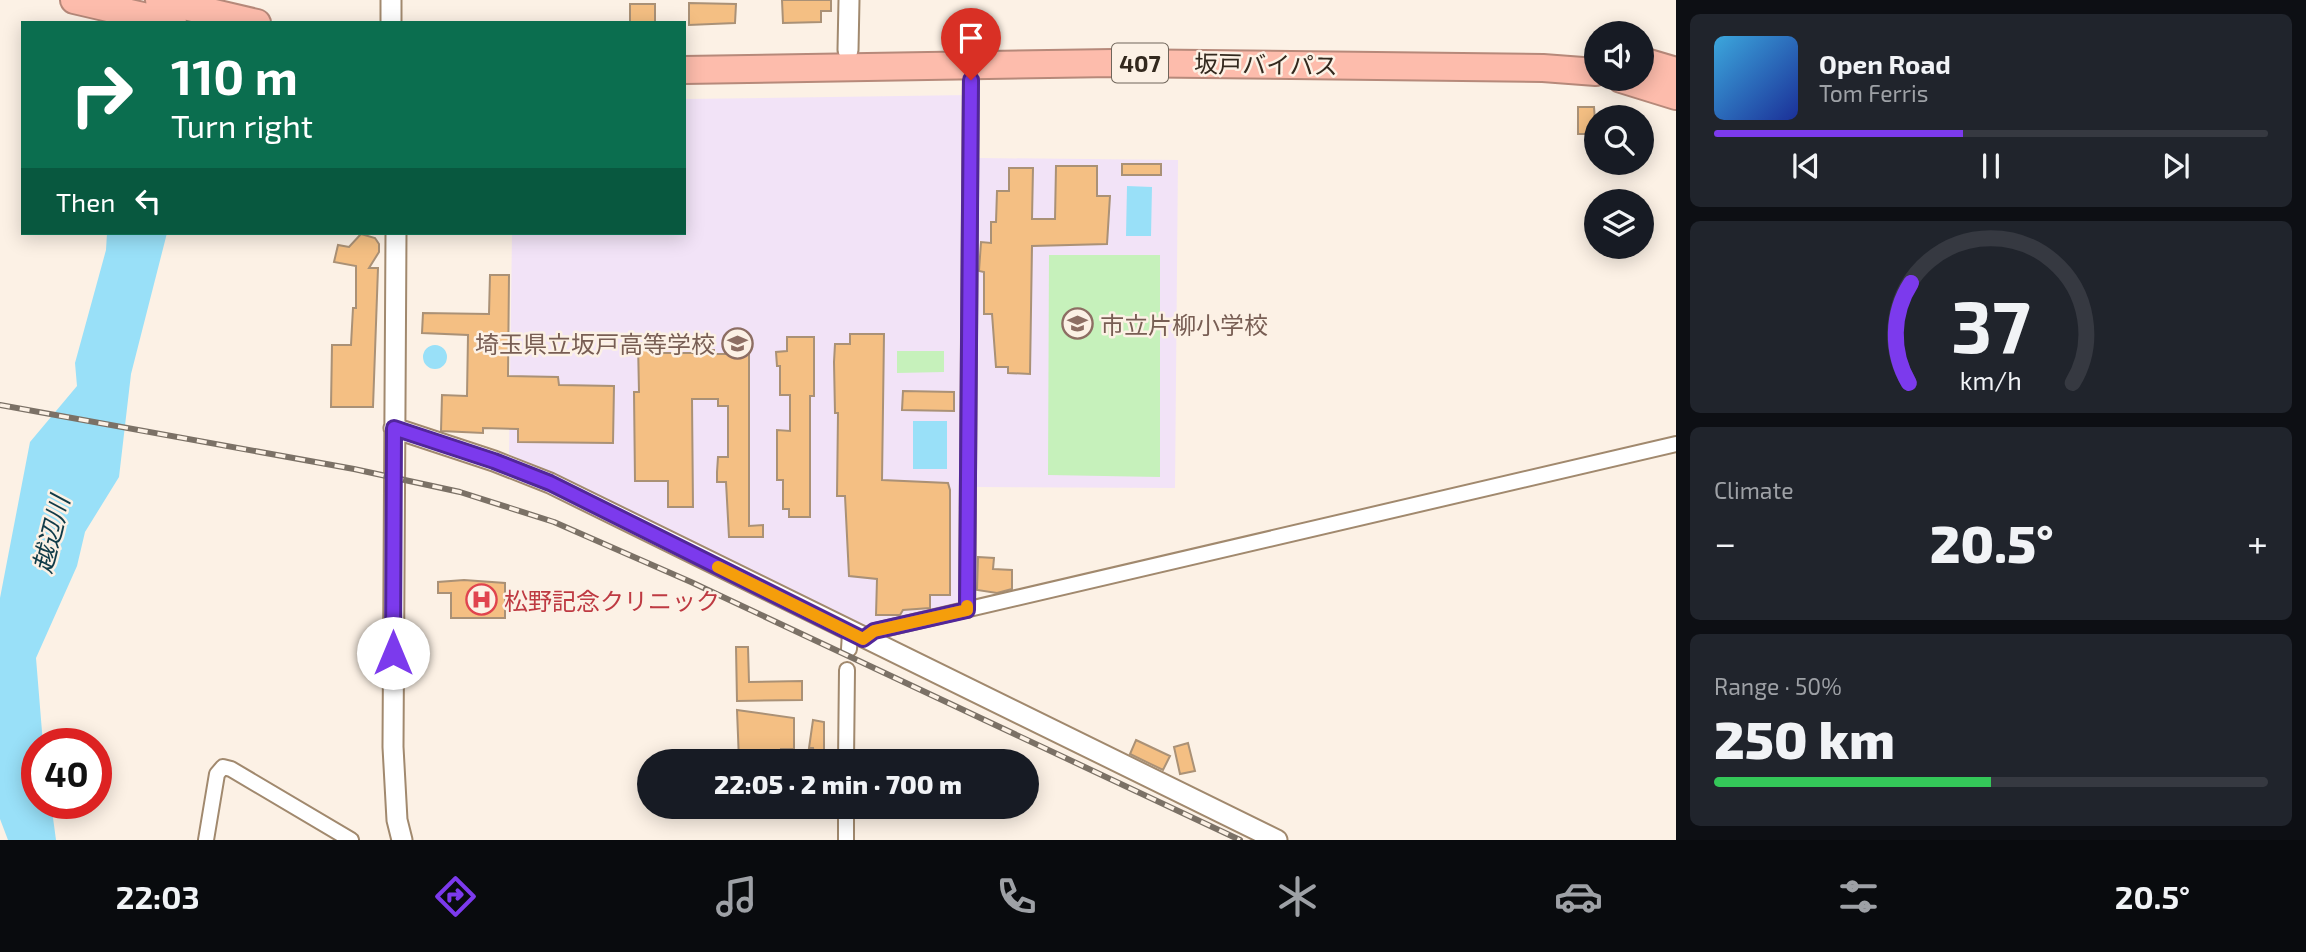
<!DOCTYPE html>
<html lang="en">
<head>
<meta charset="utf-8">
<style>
  body { margin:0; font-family:"Exo 2","Noto Sans JP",sans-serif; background:#20242c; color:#f1f3f6; height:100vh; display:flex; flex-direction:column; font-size:26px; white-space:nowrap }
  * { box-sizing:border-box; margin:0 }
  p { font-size:23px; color:#9ea1a6 }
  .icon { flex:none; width:38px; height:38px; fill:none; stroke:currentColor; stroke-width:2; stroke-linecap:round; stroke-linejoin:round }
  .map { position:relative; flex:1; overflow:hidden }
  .drawer { display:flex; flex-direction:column; gap:14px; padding:14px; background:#0d0f14; width:630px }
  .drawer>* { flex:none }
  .guide { position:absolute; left:21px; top:21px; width:665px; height:214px; border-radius:0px; box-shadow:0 4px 18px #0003; background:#0b6e4f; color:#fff; overflow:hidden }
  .fabs { position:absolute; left:1584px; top:21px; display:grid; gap:14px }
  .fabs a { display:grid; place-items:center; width:70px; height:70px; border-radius:50%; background:#171b24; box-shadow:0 4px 18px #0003; font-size:35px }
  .speed { position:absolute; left:21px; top:728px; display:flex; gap:14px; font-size:35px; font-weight:700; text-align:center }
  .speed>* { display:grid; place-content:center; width:91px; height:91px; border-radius:50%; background:#171b24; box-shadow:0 4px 18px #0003; line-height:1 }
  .speed .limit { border:10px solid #d22; background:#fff; color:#111 }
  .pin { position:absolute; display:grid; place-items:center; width:60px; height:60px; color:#fff; margin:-72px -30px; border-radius:50% 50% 50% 0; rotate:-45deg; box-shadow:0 0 7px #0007 }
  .pin .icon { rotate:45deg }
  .me { position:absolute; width:77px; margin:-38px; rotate:0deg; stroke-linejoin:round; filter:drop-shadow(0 0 5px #0008) }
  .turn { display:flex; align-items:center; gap:24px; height:147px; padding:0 35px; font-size:32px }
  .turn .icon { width:91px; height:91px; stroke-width:2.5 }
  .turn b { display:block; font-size:49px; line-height:60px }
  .then { display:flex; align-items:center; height:66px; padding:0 35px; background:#0003; gap:14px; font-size:26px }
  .big { font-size:52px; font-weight:800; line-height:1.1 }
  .drawer .card { flex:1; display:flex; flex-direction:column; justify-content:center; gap:10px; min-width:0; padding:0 24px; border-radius:10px; background:#20242c }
  .drawer .dial { align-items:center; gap:0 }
  .dial svg { height:182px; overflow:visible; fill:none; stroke:#363941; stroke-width:7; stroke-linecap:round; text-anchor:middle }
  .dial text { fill:#f1f3f6; stroke:none }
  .song { display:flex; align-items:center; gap:21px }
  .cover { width:84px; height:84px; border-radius:10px; background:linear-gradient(135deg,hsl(200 70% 55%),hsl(230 70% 35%)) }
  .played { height:7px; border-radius:4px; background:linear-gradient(90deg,#7c3aed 45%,#363941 45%) }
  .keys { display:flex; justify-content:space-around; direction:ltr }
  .heat { display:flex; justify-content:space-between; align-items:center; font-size:38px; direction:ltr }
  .charge { height:10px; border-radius:5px; background:linear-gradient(90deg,#34c759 50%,#363941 0) }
  .trip { position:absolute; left:637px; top:749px; width:402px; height:70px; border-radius:35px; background:#171b24; box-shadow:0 4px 18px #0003; font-weight:800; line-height:70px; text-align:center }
  .menu { display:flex; height:112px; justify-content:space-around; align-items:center; background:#090b0e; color:#9ea1a6 }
  .menu .icon { width:49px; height:49px }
  .menu .selected { color:#7c3aed }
  .menu b { font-size:32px; color:#f1f3f6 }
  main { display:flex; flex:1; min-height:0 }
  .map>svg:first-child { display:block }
</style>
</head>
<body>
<main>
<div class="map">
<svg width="1676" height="840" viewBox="0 0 1676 840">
  <rect width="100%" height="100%" fill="#fcf1e5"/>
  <path fill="#f2e3f7" d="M970,95L962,604L865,626L509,454L512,233H684V99Z
    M979,158L1178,160L1175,488L976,487Z"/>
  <path fill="#c6f1bb" d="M1049,255H1160V477L1048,475Z
    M897,351H944V372L897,373Z"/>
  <path fill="#99e0f8" d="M1127,186L1152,187L1151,236H1126Z
    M107,233H167L131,374L119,477L85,532L77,566L36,658L43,744H37V803H51L56,840H8L0,819V598L30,442L77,386L75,363L106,250Z
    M423 357a12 12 0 1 1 24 0a12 12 0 1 1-24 0Z
    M913,421H947V469H913Z"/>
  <path fill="#f4bf83" stroke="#aa9176" stroke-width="2" d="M782,0H831V11H821V22L783,23Z
    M689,3L736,4L735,23L689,25Z
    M630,4H655V23H630Z
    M1578,107H1594L1596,134H1578Z
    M1122,164H1161V175H1122Z
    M1056,166H1097V196H1110L1107,244L1032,246L1030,374L1008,373V367H996L992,314H984V272L979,271L981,242L991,243V222H996L997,191H1009V168H1033L1032,219H1055Z
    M361,234L375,238L379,244V252L369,268H378L373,407H331L332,345H351L353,308H356V266L334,262L338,245L349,247Z
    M490,275H509L508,376L558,377L559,385L614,386L613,443L518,442V429L483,428V433L441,431L442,395L467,396L468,335L422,333L423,313L489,314Z
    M850,334H884L882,480L948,483L950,490V595H930V608L903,610L900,615H876L877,579L849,576L845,496H837L838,413H835L834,362L835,344H850Z
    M787,337H814V396H810V517H789V509H783V480H777V430L790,431V395H780V366H777L776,352L787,351Z
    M638,343H654L655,353H704V350H714V354H749V526L763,525V537H729L726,482H717V472L718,457H728V406H718V399H692L693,507H668V481H635L634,392H639Z
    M903,391L954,392V411L902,410Z
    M978,557L994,558L993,569L1012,570V589L997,593L977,590Z
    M464,580L505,583V618H451V593H438V582Z
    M736,647H748L749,682L802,681V700L737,701Z
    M737,710L794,718V749H781V761H739Z
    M813,720L824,722V755L814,753L813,748H809Z
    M1136,740L1170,756L1163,770L1130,754Z
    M1188,743L1195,771L1180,774L1174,747Z"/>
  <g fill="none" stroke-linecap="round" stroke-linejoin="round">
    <defs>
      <path id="street" d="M967,610L971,65
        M863,639L875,631L1676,444
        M849,649L850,633
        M846,761L847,670
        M206,840L217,774L223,767L231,769L351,840
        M846,840V807"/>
      <path id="secondary" d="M391,0V23
        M848,50L849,0
        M396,233L393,747L397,820L402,840
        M394,428L494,461L550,483L1277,840"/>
      <path id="highway" d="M74,0L173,23
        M159,0L257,23
        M1642,61L1676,71
        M684,70L1113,63L1543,68L1596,72
        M1621,79L1676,96"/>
    </defs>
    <use href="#street" stroke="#a1896e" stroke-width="18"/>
    <use href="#secondary" stroke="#a1896e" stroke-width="23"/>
    <use href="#highway" stroke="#b6897a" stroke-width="30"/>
    <use href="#street" stroke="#fff" stroke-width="14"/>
    <use href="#secondary" stroke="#fff" stroke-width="19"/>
    <use href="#highway" stroke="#fdbcac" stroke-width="26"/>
    <defs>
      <path id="rail" d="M0,405L354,469L460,492L554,522L691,582L1240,840"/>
    </defs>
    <use href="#rail" stroke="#7b7166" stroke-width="6"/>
    <use href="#rail" stroke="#fcf1e5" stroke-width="3.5" stroke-dasharray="10" stroke-linecap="butt"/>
  </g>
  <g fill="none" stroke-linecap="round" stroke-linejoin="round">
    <defs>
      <path id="route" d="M393,653L394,428L494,461L550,483L863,639L874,631L967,610L971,80"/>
    </defs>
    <use href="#route" stroke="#51269a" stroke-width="18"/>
    <use href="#route" stroke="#7c3aed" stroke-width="12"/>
    <path stroke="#f59e0b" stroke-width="12" d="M718,567L863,639L874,631L967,610V606"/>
  </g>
  <defs>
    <symbol id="school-ring" viewBox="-11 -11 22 22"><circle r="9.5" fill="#fcf1e5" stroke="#8d6e63" stroke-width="1.5"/><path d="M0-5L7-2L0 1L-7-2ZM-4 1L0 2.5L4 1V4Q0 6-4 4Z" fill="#8d6e63"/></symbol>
    <symbol id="hospital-ring" viewBox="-11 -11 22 22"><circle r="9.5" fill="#fcf1e5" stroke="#e0444e" stroke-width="1.5"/><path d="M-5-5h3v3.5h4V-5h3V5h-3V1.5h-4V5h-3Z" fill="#e0444e"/></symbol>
  </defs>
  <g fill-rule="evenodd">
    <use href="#school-ring" x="1060" y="306" width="35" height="35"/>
    <use href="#school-ring" x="720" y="326" width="35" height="35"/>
    <use href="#hospital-ring" x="464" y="582" width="35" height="35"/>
  </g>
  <g text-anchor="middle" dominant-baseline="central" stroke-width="5" stroke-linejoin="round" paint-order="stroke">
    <rect fill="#fcf1e5" stroke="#6f655a" stroke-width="2" x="1112" y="43.5" width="56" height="39" rx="5"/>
    <g font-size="23" font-weight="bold" fill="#33291e">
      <text x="1140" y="63">407</text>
    </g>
    <g font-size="24" fill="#33291e" stroke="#fcf1e5">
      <text transform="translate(1266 64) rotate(1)">坂戸バイパス</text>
    </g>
    <g font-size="24" fill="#785e54" stroke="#fcf1e5" text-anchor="start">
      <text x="1100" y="324">市立片柳小学校</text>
      <text x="715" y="343" text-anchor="end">埼玉県立坂戸高等学校</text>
    </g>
    <g font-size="24" fill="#be3a42" stroke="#fcf1e5" text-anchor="start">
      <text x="504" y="600">松野記念クリニック</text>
    </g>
    <g font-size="26" font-style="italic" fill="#103b48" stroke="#fcf1e5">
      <text transform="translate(50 534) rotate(-76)">越辺川</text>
    </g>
  </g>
</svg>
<div class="fabs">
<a><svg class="icon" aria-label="sound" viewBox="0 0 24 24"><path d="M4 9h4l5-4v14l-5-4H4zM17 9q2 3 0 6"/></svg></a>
<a><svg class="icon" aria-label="search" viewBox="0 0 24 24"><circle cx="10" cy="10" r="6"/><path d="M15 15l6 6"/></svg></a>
<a><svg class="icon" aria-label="layers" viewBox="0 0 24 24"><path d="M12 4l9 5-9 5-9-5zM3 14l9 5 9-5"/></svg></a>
</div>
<div class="speed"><div class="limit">40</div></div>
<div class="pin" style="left:971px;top:80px;background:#d93025"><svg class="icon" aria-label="arrive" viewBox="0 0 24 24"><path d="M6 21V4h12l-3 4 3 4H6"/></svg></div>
<svg class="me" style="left:393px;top:653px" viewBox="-20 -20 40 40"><circle r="19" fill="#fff"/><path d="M0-13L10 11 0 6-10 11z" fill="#7c3aed"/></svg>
<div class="trip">22:05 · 2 min · 700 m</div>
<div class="guide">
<div class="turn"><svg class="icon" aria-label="right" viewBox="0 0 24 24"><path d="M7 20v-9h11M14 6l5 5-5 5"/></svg><div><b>110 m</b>Turn right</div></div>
<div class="then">Then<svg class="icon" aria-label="left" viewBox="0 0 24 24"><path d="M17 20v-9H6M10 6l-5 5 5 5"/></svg></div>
</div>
</div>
<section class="drawer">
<div class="card">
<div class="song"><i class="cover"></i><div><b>Open Road</b><p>Tom Ferris</p></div></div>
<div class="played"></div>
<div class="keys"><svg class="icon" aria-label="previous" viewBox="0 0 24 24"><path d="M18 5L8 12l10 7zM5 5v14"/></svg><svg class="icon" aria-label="pause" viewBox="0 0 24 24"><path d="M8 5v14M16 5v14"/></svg><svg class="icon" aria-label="next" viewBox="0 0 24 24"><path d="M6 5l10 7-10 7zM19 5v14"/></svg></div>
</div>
<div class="card dial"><svg viewBox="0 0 100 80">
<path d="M14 69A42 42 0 1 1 86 69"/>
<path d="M14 69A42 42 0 0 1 15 25" stroke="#7c3aed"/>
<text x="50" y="56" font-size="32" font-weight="700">37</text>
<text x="50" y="72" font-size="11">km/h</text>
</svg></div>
<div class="card"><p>Climate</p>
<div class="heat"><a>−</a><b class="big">20.5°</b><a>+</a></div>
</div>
<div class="card"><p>Range · 50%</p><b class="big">250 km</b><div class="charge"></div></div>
</section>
</main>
<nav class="menu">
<b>22:03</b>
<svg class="icon selected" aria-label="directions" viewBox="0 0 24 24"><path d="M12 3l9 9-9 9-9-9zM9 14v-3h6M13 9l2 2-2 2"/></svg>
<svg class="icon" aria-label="music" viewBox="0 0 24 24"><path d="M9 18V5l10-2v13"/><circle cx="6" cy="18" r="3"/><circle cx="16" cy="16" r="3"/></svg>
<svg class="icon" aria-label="phone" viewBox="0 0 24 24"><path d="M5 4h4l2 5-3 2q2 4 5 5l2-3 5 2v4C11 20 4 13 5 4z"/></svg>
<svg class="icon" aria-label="climate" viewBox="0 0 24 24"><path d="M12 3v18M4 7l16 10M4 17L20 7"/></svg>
<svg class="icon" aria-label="car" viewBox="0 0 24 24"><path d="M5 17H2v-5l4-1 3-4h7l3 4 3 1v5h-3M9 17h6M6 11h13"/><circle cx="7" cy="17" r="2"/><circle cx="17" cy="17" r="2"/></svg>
<svg class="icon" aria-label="filters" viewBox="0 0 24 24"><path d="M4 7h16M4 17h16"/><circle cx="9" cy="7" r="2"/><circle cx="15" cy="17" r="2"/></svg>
<b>20.5°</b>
</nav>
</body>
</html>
